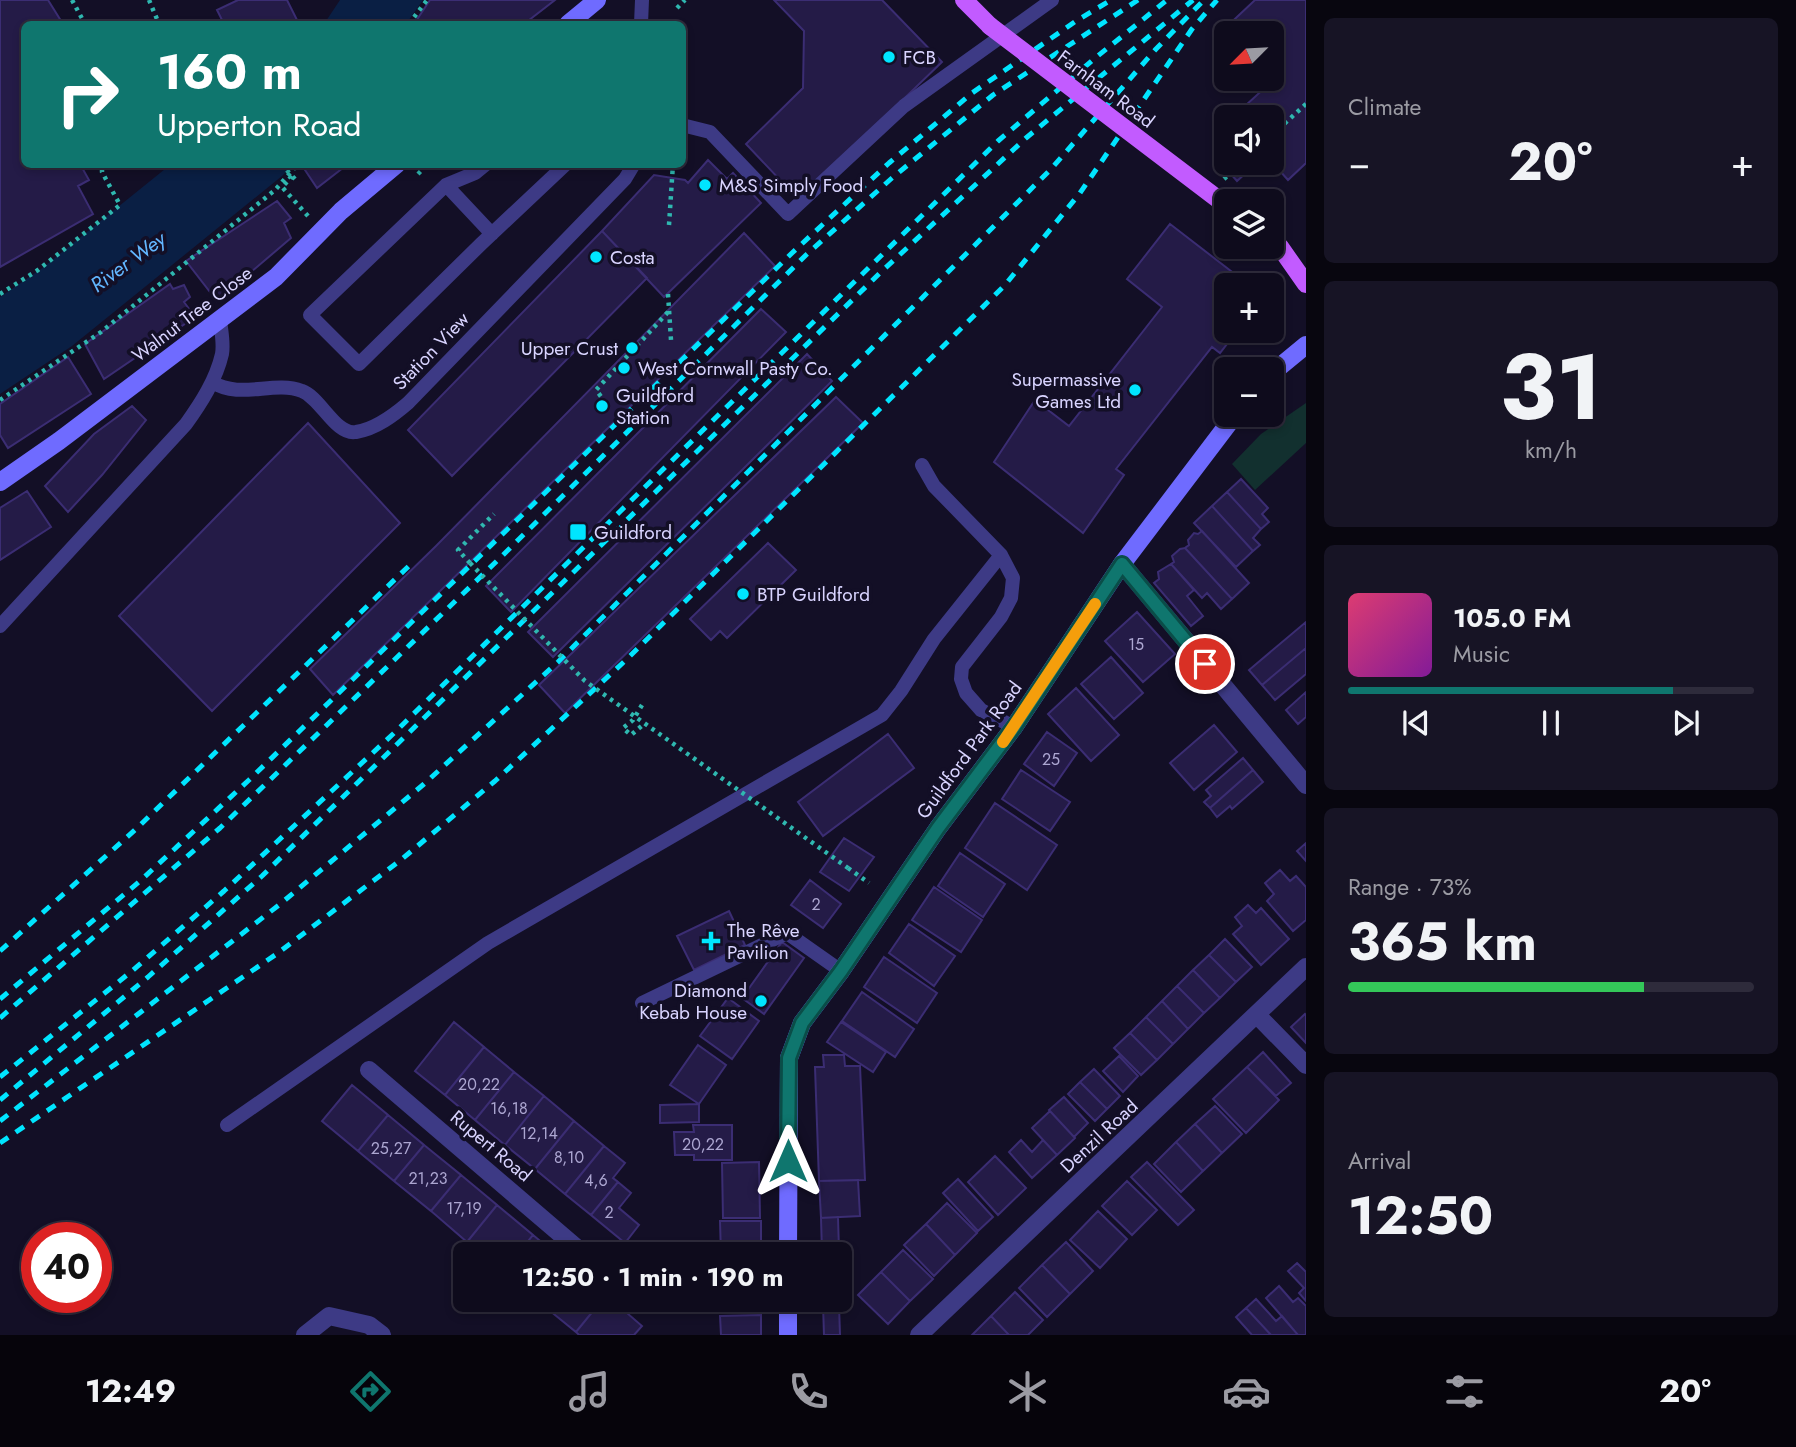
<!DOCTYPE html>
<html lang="en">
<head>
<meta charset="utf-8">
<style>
  body { margin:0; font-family:Jost,sans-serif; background:#171425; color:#f1f3f6; height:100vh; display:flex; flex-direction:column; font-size:26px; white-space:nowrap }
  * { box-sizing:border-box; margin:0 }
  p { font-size:23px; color:#9b9ba3 }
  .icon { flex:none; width:38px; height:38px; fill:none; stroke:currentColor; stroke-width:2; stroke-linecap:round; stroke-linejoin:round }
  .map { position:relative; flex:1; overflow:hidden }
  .panel { display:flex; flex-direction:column; gap:18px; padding:18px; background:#08060f; width:490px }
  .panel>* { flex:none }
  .hud { position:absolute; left:21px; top:21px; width:665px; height:147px; border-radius:10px; box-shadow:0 4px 10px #0003,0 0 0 2px #2e2b3b; background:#0f766e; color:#fff; overflow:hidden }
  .needle { width:46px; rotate:246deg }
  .buttons { position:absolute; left:1214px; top:21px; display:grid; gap:14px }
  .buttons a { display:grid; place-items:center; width:70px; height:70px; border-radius:10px; background:#0e0b1c; box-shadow:0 4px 10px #0003,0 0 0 2px #2e2b3b; font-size:35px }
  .speed { position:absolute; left:21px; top:1222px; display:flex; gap:14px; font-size:35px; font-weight:700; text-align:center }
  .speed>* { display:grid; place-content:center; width:91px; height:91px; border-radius:50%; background:#0e0b1c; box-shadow:0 4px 10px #0003,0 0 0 2px #2e2b3b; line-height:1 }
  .speed .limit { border:10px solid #d22; background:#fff; color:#111 }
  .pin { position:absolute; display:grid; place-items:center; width:60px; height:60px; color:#fff; margin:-30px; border:4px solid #fff; border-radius:50%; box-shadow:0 2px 7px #0007 }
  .me { position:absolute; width:77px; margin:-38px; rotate:0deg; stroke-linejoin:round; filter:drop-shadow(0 0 5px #0008) }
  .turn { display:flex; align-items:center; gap:24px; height:147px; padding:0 21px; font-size:32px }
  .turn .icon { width:91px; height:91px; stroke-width:2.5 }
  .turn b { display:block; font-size:49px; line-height:60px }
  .big { font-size:52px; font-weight:700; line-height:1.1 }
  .panel .widget { flex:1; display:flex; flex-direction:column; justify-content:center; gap:10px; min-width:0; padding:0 24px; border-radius:10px; background:#171425 }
  .panel .dial { align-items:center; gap:0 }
  .dial b { font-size:91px; line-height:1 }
  .song { display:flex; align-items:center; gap:21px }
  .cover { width:84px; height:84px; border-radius:10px; background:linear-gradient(135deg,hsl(340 70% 55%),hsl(290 70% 35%)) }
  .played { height:7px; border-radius:4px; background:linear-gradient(90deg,#0f766e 80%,#2e2b3b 80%) }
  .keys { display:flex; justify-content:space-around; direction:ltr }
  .heat { display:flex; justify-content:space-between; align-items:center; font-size:38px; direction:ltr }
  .charge { height:10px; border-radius:5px; background:linear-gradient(90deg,#34c759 73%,#2e2b3b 0) }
  .trip { position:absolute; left:453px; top:1242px; width:399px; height:70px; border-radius:10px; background:#0e0b1c; box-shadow:0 4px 10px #0003,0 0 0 2px #2e2b3b; font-weight:700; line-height:70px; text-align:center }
  .dock { display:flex; height:112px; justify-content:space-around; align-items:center; background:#06040b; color:#9b9ba3 }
  .dock .icon { width:49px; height:49px }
  .dock .selected { color:#0f766e }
  .dock b { font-size:32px; color:#f1f3f6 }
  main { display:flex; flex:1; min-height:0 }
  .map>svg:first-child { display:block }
</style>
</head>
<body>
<main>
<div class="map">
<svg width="1306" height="1335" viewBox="0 0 1306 1335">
  <rect width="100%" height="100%" fill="#130f26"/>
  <path fill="#12302f" d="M1306,403V443L1255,490L1232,464L1261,434Z"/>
  <path fill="#0a1f44" d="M340,0H423L406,24H324Z
    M170,165H293L282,176L72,346L0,394V297L41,269Z"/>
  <path fill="#241b47" stroke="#3b2d73" stroke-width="2" d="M0,0H48L63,24H24V164H80L89,180L78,186L93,214L0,267Z
    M238,0H287L299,24H224L217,10Z
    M430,0H555L524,24H414Z
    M774,0H882L942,62L799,200L746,144L803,88L804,31Z
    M1255,0H1306V163L1288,180L1272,162V117H1233L1269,84L1264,79H1272V33H1227V38L1221,32Z
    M708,160L727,179L733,173L761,203L664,297L602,231L654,175L685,180L688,183Z
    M1227,161V163H1257L1237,181L1223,165Z
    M301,164H348L317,188Z
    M277,201L291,218L284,223L291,238L217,301L186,261Z
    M1170,224L1249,285H1227V331H1237L1220,353L1212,347L1116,469L1124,475L1083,533L994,462L1035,400L1069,426L1162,307L1127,279Z
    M602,231L647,278L452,476L408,430Z
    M744,233L775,266L333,695L310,669L436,546Z
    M170,284L173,289L184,285L190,297L184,302L195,317L104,379L85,344Z
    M761,309L786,332L511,612L486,586Z
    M807,354L832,381L553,657L528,632Z
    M68,357L91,394L8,448L0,435V404Z
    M836,397L863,423L565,713L539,685Z
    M132,406L146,420L102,475L68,512L45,486L94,434Z
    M308,423L400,523L212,711L119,616Z
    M1241,479L1268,508L1262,514L1269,522L1261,529L1227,492Z
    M27,491L51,527L0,560V508Z
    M1227,492L1261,529L1253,538L1260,545L1253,551L1212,506Z
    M1212,506L1253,551L1236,567L1194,523Z
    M1202,531L1249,583L1232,599L1185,548L1189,545L1188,540L1194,533L1198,534Z
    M768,543L796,570L727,638L720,631L711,640L690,619Z
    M1185,548L1232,599L1221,609L1207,593L1202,598L1171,564L1174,562L1172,556L1180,549Z
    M1171,564L1194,590L1187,596L1203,616L1191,626L1154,583L1159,579L1158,572Z
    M1137,612L1175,654L1143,682L1105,641Z
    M1306,622V648L1262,685L1249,670Z
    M1306,648V674L1275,700L1262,685Z
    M1111,657L1143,693L1114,719L1081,684Z
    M1076,688L1119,735L1091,761L1048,714Z
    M1306,692V717L1298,724L1286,710Z
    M1214,725L1237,752L1194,790L1170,763Z
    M1047,732L1077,753L1054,786L1024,764Z
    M888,734L914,768L823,836L798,802Z
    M1243,758L1253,770L1210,808L1204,802L1211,796L1206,790Z
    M1021,770L1070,802L1050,831L1002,799Z
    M1253,770L1263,782L1232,809L1230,806L1217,817L1210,808Z
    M995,803L1057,845L1027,890L965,848Z
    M844,838L874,857L849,891L820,872Z
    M1306,843V861L1297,851Z
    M960,853L1005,884L983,917L938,886Z
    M1280,870L1290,881L1296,876L1306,887V920L1293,931L1267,901L1274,894L1265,883Z
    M810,880L841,904L823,928L791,905Z
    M934,887L982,920L961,952L912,920Z
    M1248,905L1256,913L1261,908L1289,939L1261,965L1233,934L1242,926L1235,917Z
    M729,911L745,945L694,970L677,936Z
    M909,924L955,956L934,986L889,953Z
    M1225,939L1252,967L1236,982L1209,955Z
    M782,942L804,958L764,1014L742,998Z
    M1209,955L1236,982L1220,998L1193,970Z
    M884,957L937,993L917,1023L864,987Z
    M1193,970L1220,998L1204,1013L1177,986Z
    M1177,986L1204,1013L1188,1029L1162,1001Z
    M862,992L914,1029L895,1057L842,1021Z
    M728,998L759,1021L732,1059L700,1036Z
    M1162,1001L1188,1029L1173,1044L1146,1017Z
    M1305,1014L1306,1015V1043L1291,1027Z
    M1146,1017L1173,1044L1157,1060L1130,1033Z
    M454,1022L484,1047L445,1095L415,1071Z
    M841,1022L886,1052L873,1072L827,1042Z
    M1130,1033L1157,1060L1141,1075L1114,1048Z
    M698,1045L726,1065L699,1104L670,1085Z
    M484,1047L514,1072L475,1120L445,1095Z
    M1263,1052L1291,1083L1276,1096L1247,1067Z
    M823,1055H844L845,1066H860L865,1180L819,1181L815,1067H824Z
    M1119,1056L1138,1076L1123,1092L1103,1071Z
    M1247,1067L1279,1100L1246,1133L1213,1099Z
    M1094,1069L1120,1096L1107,1109L1080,1082Z
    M514,1072L544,1096L505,1145L475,1120Z
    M1080,1082L1107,1109L1095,1121L1068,1094Z
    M352,1085L388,1115L358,1151L322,1121Z
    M544,1096L574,1121L535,1169L505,1145Z
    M1064,1097L1088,1123L1074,1137L1049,1110Z
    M699,1104V1122L660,1123V1105Z
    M1215,1106L1242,1134L1222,1153L1195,1124Z
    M1050,1111L1075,1138L1057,1155L1032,1128Z
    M388,1115L424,1145L394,1181L358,1151Z
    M574,1121L604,1146L565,1194L535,1169Z
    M1195,1124L1222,1153L1203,1171L1176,1142Z
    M693,1125H732V1160H694V1155H675L674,1132H694Z
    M1021,1140L1032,1152L1043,1140L1057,1155L1032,1178L1009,1152Z
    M1176,1142L1203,1171L1181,1192L1154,1164Z
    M424,1145L461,1175L431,1211L394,1181Z
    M604,1146L625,1163L613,1178L618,1182L591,1215L565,1194Z
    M995,1156L1026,1188L998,1215L968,1182Z
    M759,1162L760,1218H723L722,1163Z
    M1147,1162L1194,1210L1178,1225L1131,1177Z
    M461,1175L497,1205L467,1242L431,1211Z
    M958,1179L993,1217L978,1231L943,1193Z
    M858,1180L860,1216L821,1218L819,1181Z
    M1127,1181L1157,1210L1132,1235L1102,1206Z
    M618,1182L631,1193L619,1208L639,1225L625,1243L591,1215Z
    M947,1203L977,1233L955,1255L926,1224Z
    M497,1205L533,1235L517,1255H482L467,1242Z
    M1098,1211L1127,1239L1100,1268L1070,1240Z
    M838,1217L839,1251L822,1252L821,1218Z
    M720,1221H761V1255H721Z
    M926,1224L955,1255L934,1276L904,1245Z
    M533,1235L557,1255H517Z
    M1066,1242L1093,1271L1070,1294L1042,1265Z
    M903,1250L933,1279L910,1301L881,1272Z
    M1297,1263L1306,1272V1301L1299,1293L1304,1288L1288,1271Z
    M1042,1265L1070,1294L1047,1317L1019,1288Z
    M881,1272L910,1301L888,1324L858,1295Z
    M1279,1286L1293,1302L1298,1298L1306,1306V1335H1298L1266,1298Z
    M1015,1292L1043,1320L1028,1335H1009L991,1316Z
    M1256,1299L1276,1321L1282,1316L1298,1335H1271L1246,1308Z
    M541,1300H602L576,1332L539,1302Z
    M602,1300H612L642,1326L634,1335H579L576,1332Z
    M823,1305H839L840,1335H824Z
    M1246,1308L1271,1335H1252L1236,1317Z
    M761,1315V1335H721L720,1316Z
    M991,1316L1009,1335H972Z"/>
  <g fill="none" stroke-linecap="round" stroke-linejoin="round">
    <path stroke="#2fb8b0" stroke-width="4.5" stroke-dasharray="3.5 5" stroke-linecap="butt" d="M72,0L85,24
      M149,0L159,24
      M677,8L685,0
      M409,24L427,0
      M1272,135L1306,104
      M418,174L428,164
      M289,176L291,178L282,187L308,216
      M1224,179L1242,163
      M669,225L673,164
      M0,294L38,270L120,205L102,172V164
      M668,294L671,340
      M0,400L101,332L275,190L298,164
      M606,403L596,390L669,311
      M470,563L458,550L494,514
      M642,705L633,720L623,728L631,735L645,723
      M848,868L869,883"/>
    <path stroke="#3d3a85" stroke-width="14" d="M641,24L642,0
      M682,125L710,132L788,214L904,106L1052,0
      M486,164L475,173L446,185L310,315L359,364L481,244L566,164
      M446,185L492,234
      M212,382C241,400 273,380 302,391C320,397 336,436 356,432C376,429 394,415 408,403L625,179L634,164
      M922,465L934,486L1001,555L1013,578L1011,598L1001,617L962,667L961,679L966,693L981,710L1014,727
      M0,626L186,424C201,403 216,380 222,354C224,343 221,330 220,320
      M642,1003L787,933L841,971
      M227,1125L488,943L882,715L901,691L934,639L1001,555"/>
    <path stroke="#3d3a85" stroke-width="18" d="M1122,564L1306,785
      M1257,1015L1306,1065
      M369,1070L585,1255
      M651,1300L659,1303L713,1300
      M305,1335L329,1316L369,1325L382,1335
      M919,1335L1306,967"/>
    <path stroke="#6f6bff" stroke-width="18" d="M568,24L597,0
      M1272,373L1306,345
      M0,482L59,441L276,277L341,211L397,164
      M788,1255L789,1058L802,1023L841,971L938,828L1014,727L1122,564L1235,415
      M788,1300V1335"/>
    <path stroke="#c25bff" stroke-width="18" d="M964,0L990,26
      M1272,241L1280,247L1306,284"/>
    <path stroke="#00e5ff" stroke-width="5" stroke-dasharray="10 9" stroke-linecap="butt" d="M0,951L136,829L412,563
      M0,999L140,881L249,780L792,253L889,163L972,93L1076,21L1111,0
      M0,1018L220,828L502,556L806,255L892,178L993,95L1138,0
      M0,1077L132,971L224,891L393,734L998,141L1094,59L1167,0
      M0,1100L148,977L262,876L881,272L1026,138L1193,0
      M0,1121L279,905L424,784L558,662L1051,169L1156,49L1204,0
      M0,1143L278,953L402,859L495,781L627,659L1005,285L1080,193L1192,29L1217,0"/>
    <path stroke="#2fb8b0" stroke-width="4.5" stroke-dasharray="3.5 5" stroke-linecap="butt" d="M281,164L295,179
      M470,563L585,681L848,868"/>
    <path stroke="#c25bff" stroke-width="18" d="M990,26L1227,206"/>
  </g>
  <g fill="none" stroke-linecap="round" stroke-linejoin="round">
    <defs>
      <path id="route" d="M788,1161L789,1058L802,1023L841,971L938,828L1014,727L1122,564L1205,664"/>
    </defs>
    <use href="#route" stroke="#0a4d48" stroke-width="18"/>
    <use href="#route" stroke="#0f766e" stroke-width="12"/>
    <path stroke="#f59e0b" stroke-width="12" d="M1003,742L1095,604"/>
  </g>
  <g fill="#00e5ff" stroke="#130f26" stroke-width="2.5">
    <circle cx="889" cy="57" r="7"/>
    <circle cx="705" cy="185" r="7"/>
    <circle cx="596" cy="257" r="7"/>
    <circle cx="632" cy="348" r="7"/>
    <circle cx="624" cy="368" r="7"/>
    <circle cx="1135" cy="390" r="7"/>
    <circle cx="602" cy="406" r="7"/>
    <rect x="569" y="523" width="18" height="18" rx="3.5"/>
    <circle cx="743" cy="594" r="7"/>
    <path d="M707.5 930.5h7v7h7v7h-7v7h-7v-7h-7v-7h7z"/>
    <circle cx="761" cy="1001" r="7"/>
  </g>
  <g text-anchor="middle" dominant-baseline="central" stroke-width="7" stroke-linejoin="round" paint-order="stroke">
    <g font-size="16" fill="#aca6d1">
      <text x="1136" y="644">15</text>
      <text x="1051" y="759">25</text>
      <text x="816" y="904">2</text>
      <text x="479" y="1084">20,22</text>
      <text x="509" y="1108">16,18</text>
      <text x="539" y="1133">12,14</text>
      <text x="703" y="1144">20,22</text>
      <text x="391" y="1148">25,27</text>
      <text x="569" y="1157">8,10</text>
      <text x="428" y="1178">21,23</text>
      <text x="596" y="1180">4,6</text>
      <text x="464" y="1208">17,19</text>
      <text x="609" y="1212">2</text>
    </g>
    <g font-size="19" fill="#d9d4ff" stroke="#130f26" text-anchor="start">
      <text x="903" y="57">FCB</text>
      <text x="719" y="185">M&amp;S Simply Food</text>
      <text x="610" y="257">Costa</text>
      <text x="618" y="348" text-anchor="end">Upper Crust</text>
      <text x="638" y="368">West Cornwall Pasty Co.</text>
      <text x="1121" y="379" text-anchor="end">Supermassive<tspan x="1121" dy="22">Games Ltd</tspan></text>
      <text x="616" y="395">Guildford<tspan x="616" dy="22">Station</tspan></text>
      <text x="594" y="532">Guildford</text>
      <text x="757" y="594">BTP Guildford</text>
      <text x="727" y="930">The Rêve<tspan x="727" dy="22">Pavilion</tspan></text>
      <text x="747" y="990" text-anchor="end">Diamond<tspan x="747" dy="22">Kebab House</tspan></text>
    </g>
    <g font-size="19" fill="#d9d4ff" stroke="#130f26">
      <text transform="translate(1106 89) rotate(37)">Farnham Road</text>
      <text transform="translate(192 314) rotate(-37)">Walnut Tree Close</text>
      <text transform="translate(431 351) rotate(-46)">Station View</text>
      <text transform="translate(969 750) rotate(-54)">Guildford Park Road</text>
      <text transform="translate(1099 1136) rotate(-43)">Denzil Road</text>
      <text transform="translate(491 1146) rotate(40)">Rupert Road</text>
    </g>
    <g font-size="21" font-style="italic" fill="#62b6ff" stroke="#130f26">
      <text transform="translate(128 262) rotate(-36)">River Wey</text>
    </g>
  </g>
</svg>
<div class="buttons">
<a><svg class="needle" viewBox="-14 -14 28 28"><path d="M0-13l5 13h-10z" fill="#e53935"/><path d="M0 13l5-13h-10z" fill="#9b9ba3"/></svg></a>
<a><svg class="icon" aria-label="sound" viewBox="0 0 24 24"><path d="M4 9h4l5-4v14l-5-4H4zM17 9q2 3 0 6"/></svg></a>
<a><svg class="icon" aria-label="layers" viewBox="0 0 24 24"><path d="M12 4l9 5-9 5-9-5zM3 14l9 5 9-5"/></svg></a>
<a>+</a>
<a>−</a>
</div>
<div class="speed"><div class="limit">40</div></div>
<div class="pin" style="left:1205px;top:664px;background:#d93025"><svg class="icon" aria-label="arrive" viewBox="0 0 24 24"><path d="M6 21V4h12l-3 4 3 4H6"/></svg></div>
<svg class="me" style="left:788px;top:1161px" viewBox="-20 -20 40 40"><path d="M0-17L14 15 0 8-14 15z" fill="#0f766e" stroke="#fff" stroke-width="4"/></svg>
<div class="trip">12:50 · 1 min · 190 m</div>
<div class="hud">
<div class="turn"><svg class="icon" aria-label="right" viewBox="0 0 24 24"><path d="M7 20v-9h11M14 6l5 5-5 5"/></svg><div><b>160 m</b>Upperton Road</div></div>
</div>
</div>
<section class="panel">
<div class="widget"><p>Climate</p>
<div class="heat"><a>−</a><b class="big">20°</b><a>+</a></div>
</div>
<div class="widget dial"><b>31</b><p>km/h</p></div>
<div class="widget">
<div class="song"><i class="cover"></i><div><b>105.0 FM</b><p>Music</p></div></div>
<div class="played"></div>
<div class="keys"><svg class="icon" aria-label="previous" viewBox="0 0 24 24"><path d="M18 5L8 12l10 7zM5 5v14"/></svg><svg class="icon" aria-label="pause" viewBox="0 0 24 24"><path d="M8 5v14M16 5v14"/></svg><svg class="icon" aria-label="next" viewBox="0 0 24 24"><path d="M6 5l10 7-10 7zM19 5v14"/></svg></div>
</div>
<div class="widget"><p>Range · 73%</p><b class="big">365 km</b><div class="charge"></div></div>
<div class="widget"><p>Arrival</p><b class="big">12:50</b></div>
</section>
</main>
<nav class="dock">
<b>12:49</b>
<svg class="icon selected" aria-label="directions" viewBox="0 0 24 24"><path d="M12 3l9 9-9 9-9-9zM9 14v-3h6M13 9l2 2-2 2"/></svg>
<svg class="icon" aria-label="music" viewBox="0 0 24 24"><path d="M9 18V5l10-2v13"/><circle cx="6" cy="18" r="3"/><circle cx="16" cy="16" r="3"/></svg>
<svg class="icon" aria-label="phone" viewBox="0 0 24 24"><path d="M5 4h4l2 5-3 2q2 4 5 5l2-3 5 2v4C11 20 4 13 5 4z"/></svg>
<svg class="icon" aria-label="climate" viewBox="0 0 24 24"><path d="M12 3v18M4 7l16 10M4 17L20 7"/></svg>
<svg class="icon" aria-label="car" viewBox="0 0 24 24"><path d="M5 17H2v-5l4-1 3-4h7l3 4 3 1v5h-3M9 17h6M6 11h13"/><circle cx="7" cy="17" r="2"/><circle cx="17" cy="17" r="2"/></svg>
<svg class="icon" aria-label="filters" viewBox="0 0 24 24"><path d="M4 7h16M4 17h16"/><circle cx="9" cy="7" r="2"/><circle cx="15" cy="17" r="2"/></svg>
<b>20°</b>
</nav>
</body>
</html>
